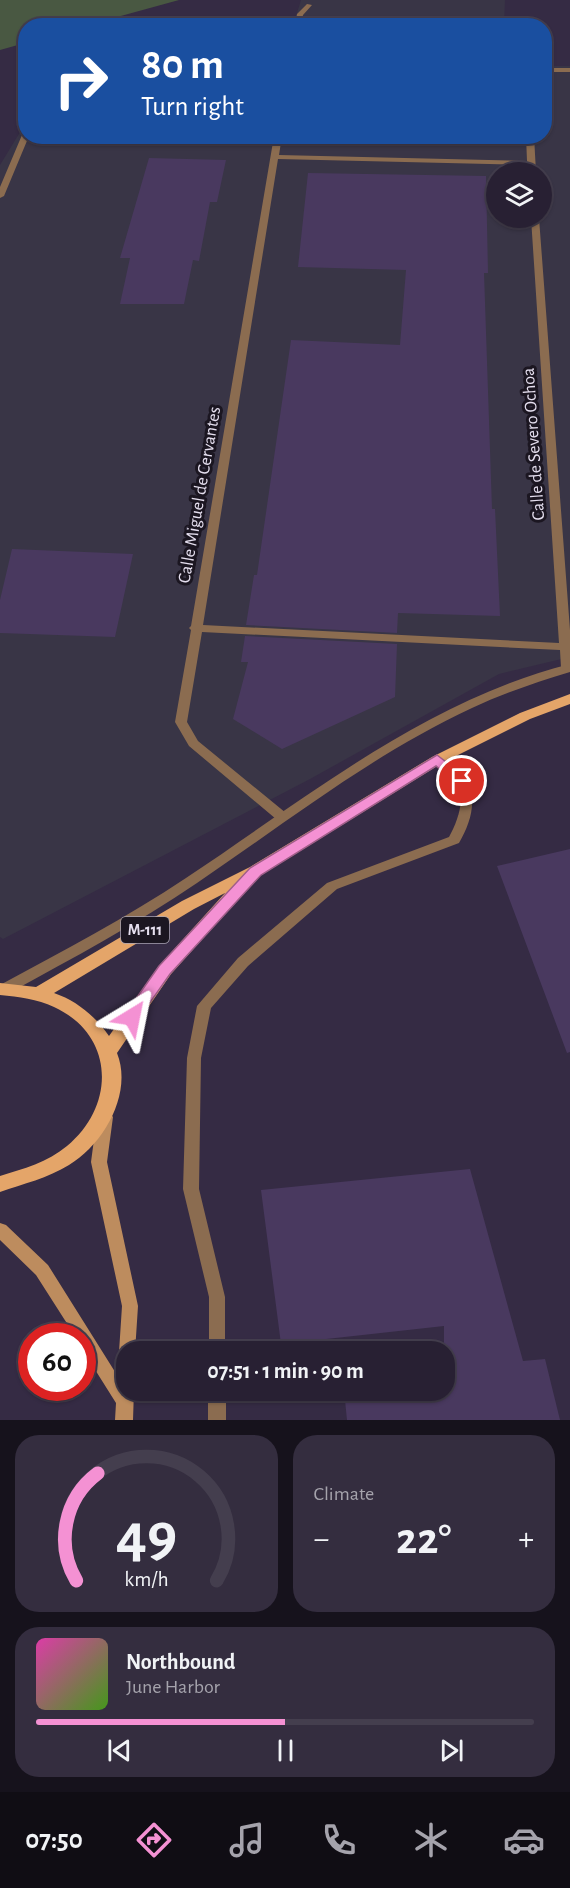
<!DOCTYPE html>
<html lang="en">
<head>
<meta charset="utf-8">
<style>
  body { margin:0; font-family:"Alegreya Sans",sans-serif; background:#342d3f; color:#f1f3f6; height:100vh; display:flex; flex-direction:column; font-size:22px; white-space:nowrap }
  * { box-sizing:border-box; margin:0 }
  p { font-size:20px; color:#a5a3ac }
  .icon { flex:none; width:33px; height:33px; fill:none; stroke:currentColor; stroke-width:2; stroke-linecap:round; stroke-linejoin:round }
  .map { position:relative; height:1420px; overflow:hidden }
  .panel { display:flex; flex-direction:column; gap:15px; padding:15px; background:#16121c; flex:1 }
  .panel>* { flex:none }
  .hud { position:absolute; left:18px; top:18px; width:534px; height:126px; border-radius:24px; box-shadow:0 2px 4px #0004,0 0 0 2px #443e4e; background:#1a4fa0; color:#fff; overflow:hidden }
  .buttons { position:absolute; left:486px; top:162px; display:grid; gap:12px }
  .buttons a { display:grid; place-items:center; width:66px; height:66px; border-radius:50%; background:#282033; box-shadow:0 2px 4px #0004,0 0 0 2px #443e4e; font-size:30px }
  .speed { position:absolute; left:18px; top:1323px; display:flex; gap:12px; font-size:30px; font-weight:700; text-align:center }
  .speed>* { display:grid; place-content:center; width:78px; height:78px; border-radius:50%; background:#282033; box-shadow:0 2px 4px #0004,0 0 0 2px #443e4e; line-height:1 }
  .speed .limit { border:9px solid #d22; background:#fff; color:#111 }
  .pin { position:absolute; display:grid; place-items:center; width:51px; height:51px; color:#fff; margin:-26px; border:3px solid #fff; border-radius:50%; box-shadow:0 2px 6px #0007 }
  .me { position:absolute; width:66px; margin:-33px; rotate:35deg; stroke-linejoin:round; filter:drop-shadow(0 0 4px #0008) }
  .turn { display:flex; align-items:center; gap:21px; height:126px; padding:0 24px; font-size:27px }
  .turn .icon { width:78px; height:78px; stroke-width:2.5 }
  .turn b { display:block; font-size:42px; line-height:51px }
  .big { font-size:45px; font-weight:600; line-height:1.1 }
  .panel .widget { flex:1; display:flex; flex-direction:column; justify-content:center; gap:9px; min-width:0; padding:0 21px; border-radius:24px; background:#342d3f }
  .panel .dial { align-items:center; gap:0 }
  .dial svg { height:156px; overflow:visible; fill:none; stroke:#443e4e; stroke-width:7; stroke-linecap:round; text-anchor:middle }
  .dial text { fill:#f1f3f6; stroke:none }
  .song { display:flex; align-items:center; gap:18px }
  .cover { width:72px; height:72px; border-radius:9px; background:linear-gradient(135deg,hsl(320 70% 55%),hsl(100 70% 35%)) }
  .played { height:6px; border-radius:3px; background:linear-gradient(90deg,#f491d3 50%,#443e4e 50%) }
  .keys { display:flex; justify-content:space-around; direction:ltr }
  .heat { display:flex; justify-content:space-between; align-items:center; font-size:33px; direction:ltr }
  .panel .tiles { flex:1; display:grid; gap:15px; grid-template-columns:1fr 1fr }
  .widget:last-child { grid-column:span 2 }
  .trip { position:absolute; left:116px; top:1341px; width:339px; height:60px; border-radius:24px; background:#282033; box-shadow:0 2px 4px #0004,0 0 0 2px #443e4e; font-weight:600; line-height:60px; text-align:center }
  .tab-bar { display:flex; height:96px; justify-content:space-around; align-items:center; background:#100d14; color:#a5a3ac }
  .tab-bar .icon { width:42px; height:42px }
  .tab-bar .active { color:#f491d3 }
  .tab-bar b { font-size:27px; color:#f1f3f6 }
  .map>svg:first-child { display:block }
</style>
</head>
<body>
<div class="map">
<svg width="570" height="1420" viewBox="0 0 570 1420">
  <rect width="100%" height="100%" fill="#352b44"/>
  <path fill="#393546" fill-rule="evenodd" d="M301,0H505L504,25L293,26Z
    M545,66H570V657L499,674L310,779L3,939L0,937V165L25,124L26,136H544ZM496,172H542V218H496Z"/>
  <path fill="#495842" d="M0,0H179L88,25L26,26L25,43L0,50Z"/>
  <path fill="#49395f" d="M149,158L226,160L217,202H210L199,261L193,260L184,304H120L130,258H120Z
    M308,173L486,176L488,273H484L492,509H495L500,616L398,613L397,633L246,625L254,575H257L291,340L400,345L406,270L298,267Z
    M12,549L133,554L115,637L0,633V600Z
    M245,636L397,644L395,697L282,749L233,719L248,662H241Z
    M570,849V1052L567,1053L497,866Z
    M470,1169L523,1361L545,1359L560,1420H347L344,1390H444V1326L281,1344L261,1190Z"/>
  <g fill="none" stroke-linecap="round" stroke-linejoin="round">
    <path fill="#8b6c50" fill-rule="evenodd" d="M570,664V672C537,682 504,693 472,708C373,754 287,822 197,883C137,924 73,958 9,993H0V985C63,951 126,918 186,878C308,797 425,701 570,664Z
      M437,756C443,758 448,762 453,766C481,787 474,817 459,843L337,889L248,966L211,1008L201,1058L199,1189L225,1297V1352H209V1297L183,1189L187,1058L197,1006L238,958L327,883L449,837C458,821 468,794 453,779C446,772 437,767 431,760Z
      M208,1390H226V1420H208Z"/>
    <path fill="#8b6c50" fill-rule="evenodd" d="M307,4L312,5L303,15L301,26H295L297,14Z
      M544,68H570V72H544Z
      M26,133V136H29L4,196L0,198V187L22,135Z
      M274,136H282L279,155L527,161L526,136H534L536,172H528V165L278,159L203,625L559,643L531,218H539L570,630V671L567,672L561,668L560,650L202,632L187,722L198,741L286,813L287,816L286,819H276L189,746L175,722L191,630L189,628L191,626Z"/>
    <path fill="#bd8c5e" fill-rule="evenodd" d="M105,1111L110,1113L113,1117L107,1162L138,1306L135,1352H126V1359L121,1357L119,1352L122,1306L91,1162L97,1117L100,1113Z
      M0,1223L6,1225L48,1265L117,1375L120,1367L126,1365V1390H134L133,1420H115L116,1403L82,1349V1336H75L36,1275L0,1240Z"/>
    <path fill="#e4a569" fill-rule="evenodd" d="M570,694V704L530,719L442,763L258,877L171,974L117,1053C133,1093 104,1144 69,1165C48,1178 23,1184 0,1192V1176C23,1169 48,1162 67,1146C116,1105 115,1035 54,1007C37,999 19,997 0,995V983L36,987L182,901L250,867L432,757L520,713ZM225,893L159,966L109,1036C95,1016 77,1001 54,993L194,909Z"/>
  </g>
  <path fill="#f491d3" stroke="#9f5e89" stroke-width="1.5" d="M437,755L467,778V784H457L436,766L261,875L170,974L137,1021H126L123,1017L126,1013L159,966L250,868Z"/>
  <g text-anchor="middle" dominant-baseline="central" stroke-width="6" stroke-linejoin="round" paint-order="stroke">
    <rect fill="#1b1621" stroke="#a8a3b1" stroke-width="1.5" x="121" y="917" width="48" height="26" rx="4.5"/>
    <g font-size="16" font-weight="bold" fill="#e5dfef">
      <text x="145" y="930">M-111</text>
    </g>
    <g font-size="18" fill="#e5dfef" stroke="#1b1621">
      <text transform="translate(534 444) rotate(-94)">Calle de Severo Ochoa</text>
      <text transform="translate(200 495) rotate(-80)">Calle Miguel de Cervantes</text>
    </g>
  </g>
</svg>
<div class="buttons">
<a><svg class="icon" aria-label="layers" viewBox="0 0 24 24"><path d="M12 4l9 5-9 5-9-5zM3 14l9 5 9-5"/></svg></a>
</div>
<div class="speed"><div class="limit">60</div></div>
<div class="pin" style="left:462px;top:781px;background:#d93025"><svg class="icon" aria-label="arrive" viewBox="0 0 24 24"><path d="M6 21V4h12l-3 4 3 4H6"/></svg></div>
<svg class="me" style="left:132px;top:1017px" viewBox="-20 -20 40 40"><path d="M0-17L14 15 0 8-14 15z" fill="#f491d3" stroke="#fff" stroke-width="4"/></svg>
<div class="trip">07:51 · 1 min · 90 m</div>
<div class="hud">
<div class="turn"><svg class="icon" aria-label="right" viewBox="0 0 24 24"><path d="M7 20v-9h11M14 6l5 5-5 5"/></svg><div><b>80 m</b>Turn right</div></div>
</div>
</div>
<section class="panel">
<div class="tiles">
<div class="widget dial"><svg viewBox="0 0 100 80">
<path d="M14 69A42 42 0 1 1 86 69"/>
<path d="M14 69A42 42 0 0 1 25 14" stroke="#f491d3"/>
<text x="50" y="56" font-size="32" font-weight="700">49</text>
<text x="50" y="72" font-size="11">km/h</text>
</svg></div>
<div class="widget"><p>Climate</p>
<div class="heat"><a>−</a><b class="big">22°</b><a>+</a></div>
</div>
<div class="widget">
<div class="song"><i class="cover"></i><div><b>Northbound</b><p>June Harbor</p></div></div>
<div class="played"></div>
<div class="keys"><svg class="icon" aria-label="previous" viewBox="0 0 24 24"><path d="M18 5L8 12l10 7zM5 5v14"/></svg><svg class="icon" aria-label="pause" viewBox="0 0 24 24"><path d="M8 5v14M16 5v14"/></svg><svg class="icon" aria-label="next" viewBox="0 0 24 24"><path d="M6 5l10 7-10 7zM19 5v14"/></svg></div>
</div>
</div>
</section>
<nav class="tab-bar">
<b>07:50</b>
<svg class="icon active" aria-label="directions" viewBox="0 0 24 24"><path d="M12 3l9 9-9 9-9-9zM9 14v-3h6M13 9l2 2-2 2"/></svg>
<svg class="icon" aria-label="music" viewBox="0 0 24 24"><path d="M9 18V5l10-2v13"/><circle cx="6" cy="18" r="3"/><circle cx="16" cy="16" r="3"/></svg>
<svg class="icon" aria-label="phone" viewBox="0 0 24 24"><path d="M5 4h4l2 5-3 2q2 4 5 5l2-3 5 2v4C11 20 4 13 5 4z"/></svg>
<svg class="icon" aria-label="climate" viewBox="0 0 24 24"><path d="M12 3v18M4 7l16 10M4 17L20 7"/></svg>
<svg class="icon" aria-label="car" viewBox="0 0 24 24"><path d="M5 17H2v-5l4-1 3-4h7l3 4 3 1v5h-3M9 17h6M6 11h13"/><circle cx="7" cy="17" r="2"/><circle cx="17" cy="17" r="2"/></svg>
</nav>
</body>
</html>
